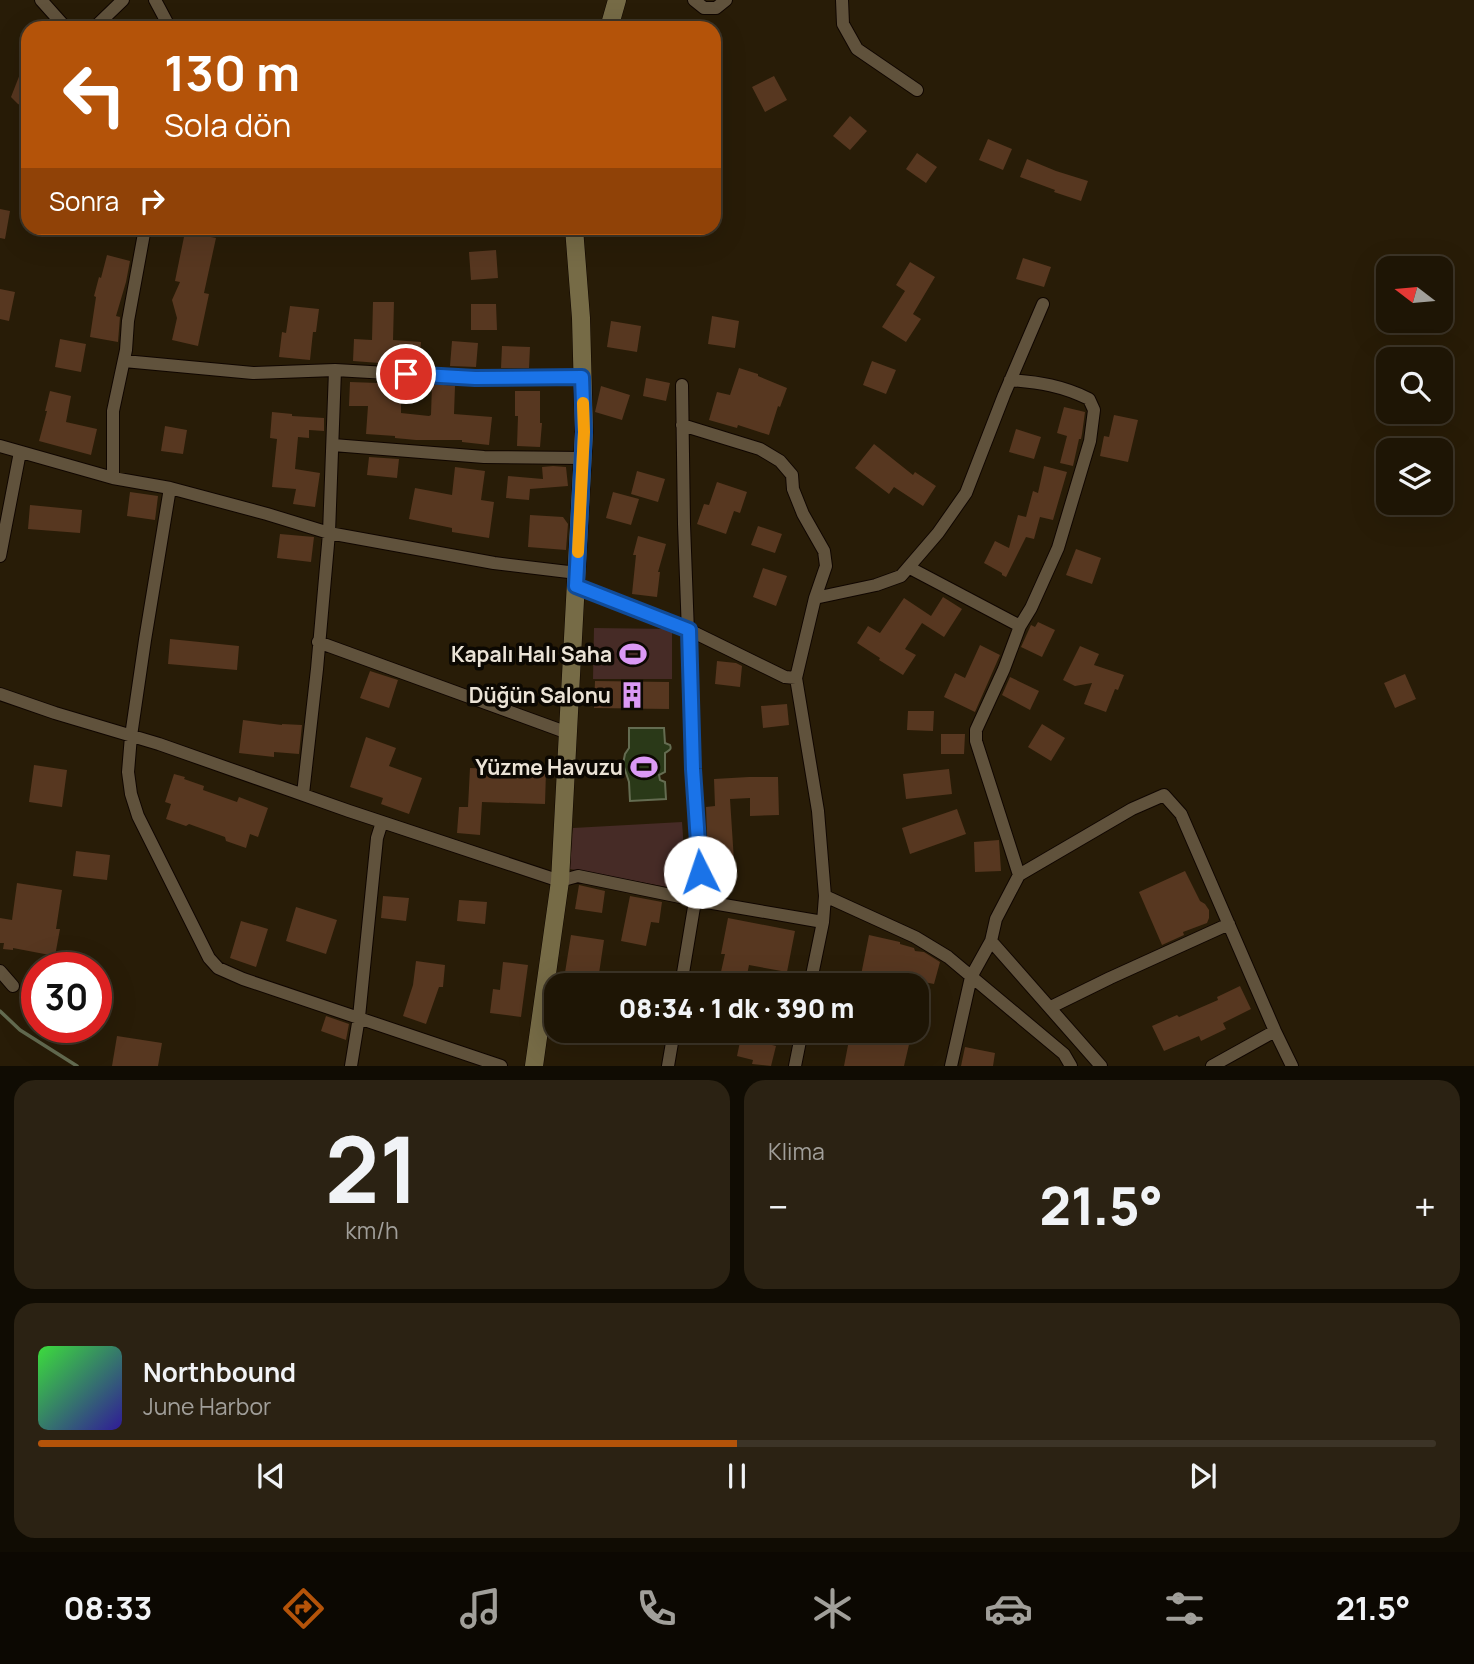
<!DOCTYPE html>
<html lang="tr">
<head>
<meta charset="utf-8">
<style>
  body { margin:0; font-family:Manrope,sans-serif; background:#2b2213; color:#f1f3f6; height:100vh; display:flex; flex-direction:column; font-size:26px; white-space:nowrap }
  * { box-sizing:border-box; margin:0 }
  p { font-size:23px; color:#a19f9a }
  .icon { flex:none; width:38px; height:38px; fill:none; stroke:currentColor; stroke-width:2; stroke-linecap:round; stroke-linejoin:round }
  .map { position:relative; height:1066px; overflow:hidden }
  .side { display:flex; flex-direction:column; gap:14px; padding:14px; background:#100c03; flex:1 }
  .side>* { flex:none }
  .hud { position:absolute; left:21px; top:21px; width:700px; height:214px; border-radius:21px; box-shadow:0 7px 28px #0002,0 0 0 2px #3c3427; background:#b45309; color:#fff; overflow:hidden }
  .needle { width:46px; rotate:286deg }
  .tools { position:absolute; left:1376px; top:256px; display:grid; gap:14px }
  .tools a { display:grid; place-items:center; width:77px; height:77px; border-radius:14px; background:#1e1505; box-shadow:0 7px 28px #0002,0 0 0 2px #3c3427; font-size:35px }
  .speed { position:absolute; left:21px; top:952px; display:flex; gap:14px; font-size:35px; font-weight:700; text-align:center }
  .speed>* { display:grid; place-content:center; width:91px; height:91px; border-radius:50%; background:#1e1505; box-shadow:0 7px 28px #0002,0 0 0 2px #3c3427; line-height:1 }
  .speed .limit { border:10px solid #d22; background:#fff; color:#111 }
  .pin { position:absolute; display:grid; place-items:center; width:60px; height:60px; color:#fff; margin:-30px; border:4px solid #fff; border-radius:50%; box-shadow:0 2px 7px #0007 }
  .me { position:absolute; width:77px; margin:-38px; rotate:356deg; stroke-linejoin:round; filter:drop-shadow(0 0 5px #0008) }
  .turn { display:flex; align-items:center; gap:24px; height:147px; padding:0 28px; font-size:32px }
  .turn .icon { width:91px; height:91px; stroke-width:2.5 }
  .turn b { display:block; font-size:49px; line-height:60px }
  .then { display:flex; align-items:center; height:66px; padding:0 28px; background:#0003; gap:14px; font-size:26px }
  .big { font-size:52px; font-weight:800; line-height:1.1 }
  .side .tile { flex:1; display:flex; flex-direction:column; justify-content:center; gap:10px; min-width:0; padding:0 24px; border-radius:21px; background:#2b2213 }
  .side .dial { align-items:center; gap:0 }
  .dial b { font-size:91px; line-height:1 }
  .song { display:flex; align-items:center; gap:21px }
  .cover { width:84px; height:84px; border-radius:10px; background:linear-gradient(135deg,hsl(120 70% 55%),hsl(250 70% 35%)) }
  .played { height:7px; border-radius:4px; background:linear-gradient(90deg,#b45309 50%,#3c3427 50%) }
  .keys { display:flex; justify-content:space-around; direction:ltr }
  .heat { display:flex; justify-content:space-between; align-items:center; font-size:38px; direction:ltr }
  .side .tiles { flex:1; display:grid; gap:14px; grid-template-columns:1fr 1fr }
  .tile:last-child { grid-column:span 2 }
  .trip { position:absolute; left:544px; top:973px; width:385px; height:70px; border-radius:21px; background:#1e1505; box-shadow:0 7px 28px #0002,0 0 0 2px #3c3427; font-weight:800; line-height:70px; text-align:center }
  .tabs { display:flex; height:112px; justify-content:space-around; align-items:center; background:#0c0802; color:#a19f9a }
  .tabs .icon { width:49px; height:49px }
  .tabs .active { color:#b45309 }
  .tabs b { font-size:32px; color:#f1f3f6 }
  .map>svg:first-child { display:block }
</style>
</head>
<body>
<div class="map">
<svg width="1474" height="1066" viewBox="0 0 1474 1066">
  <rect width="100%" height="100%" fill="#281c07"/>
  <path fill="#462b26" d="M594,628L672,629V679H593Z
    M682,822L686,878L683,885L678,889L570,869L573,828Z"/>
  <path fill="#2a3918" stroke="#646c51" stroke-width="2" d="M629,728H664L665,743L670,745C672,750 669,750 665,753V772L659,775L660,780L665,782L666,799L630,801L629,782L623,764L625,754L629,748Z"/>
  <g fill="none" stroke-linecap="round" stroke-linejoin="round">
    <path stroke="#646c51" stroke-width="3.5" d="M0,1011L20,1030L77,1066"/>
  </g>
  <path fill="#573720" d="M27,56H28V109L18,104L11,97Z
    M774,76L787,100L765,112L752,87Z
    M850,116L867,131L850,150L833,136Z
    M988,139L1012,149L1003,170L979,160Z
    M917,153L937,167L926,183L906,169Z
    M1027,159L1056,171L1088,181L1081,201L1054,192L1055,190L1020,177Z
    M0,209L10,211L5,239L0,238Z
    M185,232L216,238L204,293L209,294L198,346L172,340L177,318L172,300L180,282L175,281Z
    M496,250L498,278L471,280L469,252Z
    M107,255L130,261L126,282L116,316L120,317L118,342L90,337L96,297L94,296L99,277L101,278Z
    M1023,258L1051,267L1044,287L1016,279Z
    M910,262L935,277L913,314L921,319L906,342L882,327L905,291L896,285Z
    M0,289L15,292L9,321L0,319Z
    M373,302H394L393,340L421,342L419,366L353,361L354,339L372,340Z
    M471,304H496L497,330H471Z
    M290,306L319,309L316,332H313L310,360L279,357L282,332L286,333Z
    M712,316L739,321L735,348L708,344Z
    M611,321L641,326L637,352L607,347Z
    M60,339L86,344L81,372L55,367Z
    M452,341L478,343L476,367L450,366Z
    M502,346L530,347L529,368H501Z
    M872,361L896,370L886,394L863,385Z
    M739,368L758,374V376L787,388L780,407L778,406L769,435L738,425L737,428L709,420L717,392L730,395Z
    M646,378L670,383L666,401L643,396Z
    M378,381L401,383V413L429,416L431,415L432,384L455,386L454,414L492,417L489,445L462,442V440H416L395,438V436L366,434L368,406H349L350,382L378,383Z
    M601,386L630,395L622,420L595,412Z
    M50,391L71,396L66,422L97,429L91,455L39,441L47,411H45Z
    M515,391H540V423H542L540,447L517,446L518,416H515Z
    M1064,407L1085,412L1082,434L1081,439H1079L1073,466L1060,463L1067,436L1057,433Z
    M272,412L292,414V416L324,418V431L309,430V438L298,437L295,469L320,473L315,507L293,504L296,489L272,487L277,439L270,438Z
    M1114,415L1138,420L1128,462L1100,456L1104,436L1109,437Z
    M165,426L187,430L183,454L161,451Z
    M1016,429L1041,437L1034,459L1009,452Z
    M874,444L913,475L915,472L936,486L923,506L894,487L889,494L855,468Z
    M369,457L399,459L397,478L367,475Z
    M553,466L566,467L568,486L530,489L529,500L506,498L508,476L543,479L542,467Z
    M1044,466L1067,472L1053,520L1040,517L1034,539L1026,537L1006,577L1002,575V573L984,563L995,541L1009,548L1018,515L1026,517L1033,491L1038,493Z
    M455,467L485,471L481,500L494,502L489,538L452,532V528L409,519L415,488L452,495Z
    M637,471L665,479L658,502L631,494Z
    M717,482L747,492L740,513L734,511L726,534L697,524L704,504L709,505Z
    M130,492L158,496L155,520L127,516Z
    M613,492L639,499L631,525L606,518Z
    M30,505L82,510L80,533L28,529Z
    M530,515L563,517L568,524L566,550L528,547Z
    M758,526L782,534L775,553L751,545Z
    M280,534L314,537L311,562L277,558Z
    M638,536L666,544L658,572H660L657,597L632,594L636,555H633Z
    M1076,549L1101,558L1092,584L1066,575Z
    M763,568L787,576L776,606L753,597Z
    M943,597L962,609L944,637L922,623L905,649L916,655L903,675L879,660L880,658L857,643L868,626L880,633L904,598L931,616Z
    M1038,622L1055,630L1042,657L1021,647L1031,625L1035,627Z
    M170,639L239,646L237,670L168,664Z
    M980,645L1000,655L975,712L944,697L955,673L965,678Z
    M1080,646L1099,654L1094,665L1124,675L1118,690L1115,689L1106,712L1084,704L1092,683L1075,686L1063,680Z
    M717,661L736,663L742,666L740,687L715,684Z
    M370,671L398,680L389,708L360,698Z
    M1405,674L1416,699L1395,708L1384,683Z
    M1010,677L1039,691L1030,710L1002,695Z
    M595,681L669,682V709L594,708Z
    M787,704L789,725L763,728L761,706Z
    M908,711H934L933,731L907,730Z
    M243,720L282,725V724L302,725L299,754L274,752V757L239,753Z
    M1042,724L1065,738L1051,761L1028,747Z
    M941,734H965L964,754H941Z
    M366,737L396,748L389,766L422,778L409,814L381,804L383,798L350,787Z
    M34,765L67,770L62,807L29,802Z
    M470,768L546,771L545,804L482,802L480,835L457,833L459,807H468Z
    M949,769L952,794L906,799L903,774Z
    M174,774L185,777L184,779L204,786L203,790L237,802L239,797L268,808L258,837L250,834L246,848L226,841L225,837L189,824L186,826L166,819L171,804L165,802Z
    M749,777H778L779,815L750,816V798L730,799L734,861L708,863L706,807L715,806L714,779Z
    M957,809L966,834L910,854L902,828Z
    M999,840L1001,871L975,872L974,842Z
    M76,851L110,855L107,880L73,876Z
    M1185,871L1200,901L1205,904L1209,910V918L1207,923L1183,932L1184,935L1162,945L1139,892Z
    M17,883L62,890L56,929H60L55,956L13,948V950L3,949L4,943H0V918L12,920Z
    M579,885L605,891L602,913L575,909Z
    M383,896L409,898L406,921L381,918Z
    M630,896L662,902L659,923L651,922L646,946L621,941Z
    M459,900L487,902L485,924L457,921Z
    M296,907L337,920L326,954L286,941Z
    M728,918L795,931L787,972L749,965L745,985H718L725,954H721Z
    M241,921L268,929L256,967L230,958Z
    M571,935L604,940L598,980L587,978L586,985H563Z
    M869,935L900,942V944L914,948L915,951L924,952L940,962L934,984L914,980L913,985H859Z
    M416,961L445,965L443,987H439L426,1024L403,1016L413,985Z
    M503,962L528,965L521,1017L490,1013L493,989L500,990Z
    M1240,986L1251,1009L1223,1023L1226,1029L1201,1041L1199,1036L1164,1051L1152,1026L1177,1015L1179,1017L1218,1000L1217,997Z
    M326,1016L349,1024L346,1040L321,1031Z
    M848,1031H888L911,1036L904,1066H844L849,1040H846Z
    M117,1036L162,1043L158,1066H112Z
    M741,1037L776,1046L771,1066L752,1064L753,1060L737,1056Z
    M965,1047L995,1053L993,1066H961Z"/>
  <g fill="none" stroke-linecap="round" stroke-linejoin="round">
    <defs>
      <path id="street" d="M41,0L66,28
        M155,0L170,28
        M694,0L704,8H716L726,0
        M842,0L843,24L857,49L917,90
        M94,28L123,0
        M124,361L253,373L335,370L475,378L582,377
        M1010,380C1039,382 1063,386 1089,399L1094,410L1090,441L1058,548L1031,608L1020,626L1004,669L976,730V741L1019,875
        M682,425L760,449L780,461L792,475L793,489L803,514L824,551L826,566L815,598L796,678L818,811L825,896L823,922L810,985
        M333,445L484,457L583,458
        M0,446L113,478L170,488L267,514L329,533L494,563L577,573
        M113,478V411L126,350L128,321L145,228
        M170,488L145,640L131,736L128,772L131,794L138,816L209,958L218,968L243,979L501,1066
        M0,556L20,452
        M910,568L1020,626
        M576,586L689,630L785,677L796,678
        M815,598L876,585L901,576L938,533L966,493L1004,395L1043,304
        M318,642L568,733
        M0,694L55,713L159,744L349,811L560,881L578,876L695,900L823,922
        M303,794L317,669L329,533L335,370
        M825,896L915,937L948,957L1064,1054L1071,1066
        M991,941L1101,1066
        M0,971L13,986
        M681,985L700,871L693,769L684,524L682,385
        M1051,1007L1110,978L1229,924
        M351,1066L359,1017L377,838L382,822
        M668,1066L674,1031
        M795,1066L802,1031
        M951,1066L971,977L991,941L996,919L1019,875L1132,809L1164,795L1181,814L1275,1031L1292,1066
        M1212,1066L1275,1031"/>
      <path id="secondary" d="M609,28L617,0
        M534,1066L560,881L584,432L581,318L574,228"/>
    </defs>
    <use href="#street" stroke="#100600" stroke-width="14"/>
    <use href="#secondary" stroke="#100600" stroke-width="19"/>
    <use href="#street" stroke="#60523c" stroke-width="12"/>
    <use href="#secondary" stroke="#766b46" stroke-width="18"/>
  </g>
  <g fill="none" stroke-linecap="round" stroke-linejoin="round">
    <defs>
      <path id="route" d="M406,374L475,378L582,377L584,432L576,586L689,630L693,769L700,872"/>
    </defs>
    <use href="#route" stroke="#114b97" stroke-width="18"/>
    <use href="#route" stroke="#1a73e8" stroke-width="12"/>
    <path stroke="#f59e0b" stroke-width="12" d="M578,552L584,432L583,403"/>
  </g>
  <defs>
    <symbol id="stadium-bare" viewBox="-9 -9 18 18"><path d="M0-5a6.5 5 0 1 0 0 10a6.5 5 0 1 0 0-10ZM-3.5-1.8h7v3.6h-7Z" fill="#db99f5" stroke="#0c0802" stroke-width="2.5" paint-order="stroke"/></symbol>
    <symbol id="building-bare" viewBox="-9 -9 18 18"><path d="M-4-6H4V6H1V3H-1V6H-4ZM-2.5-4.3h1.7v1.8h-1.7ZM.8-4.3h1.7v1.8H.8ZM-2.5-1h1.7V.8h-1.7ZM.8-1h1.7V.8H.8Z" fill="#db99f5" stroke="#0c0802" stroke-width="2.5" paint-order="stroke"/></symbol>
  </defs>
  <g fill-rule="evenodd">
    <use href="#stadium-bare" x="614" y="635" width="38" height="38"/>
    <use href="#building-bare" x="613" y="676" width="38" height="38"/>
    <use href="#stadium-bare" x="625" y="748" width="38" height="38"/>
  </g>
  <g text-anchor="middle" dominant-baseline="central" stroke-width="7" stroke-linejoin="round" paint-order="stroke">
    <g font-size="21" font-weight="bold" fill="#ebe3d6" stroke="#0c0802" text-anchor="end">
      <text x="612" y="654">Kapalı Halı Saha</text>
      <text x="611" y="695">Düğün Salonu</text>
      <text x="623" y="767">Yüzme Havuzu</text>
    </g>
  </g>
</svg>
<div class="tools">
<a><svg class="needle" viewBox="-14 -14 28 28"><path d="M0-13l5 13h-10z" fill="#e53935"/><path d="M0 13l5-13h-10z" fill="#a19f9a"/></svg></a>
<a><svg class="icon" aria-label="search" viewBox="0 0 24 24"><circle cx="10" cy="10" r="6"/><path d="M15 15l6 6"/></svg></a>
<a><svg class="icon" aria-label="layers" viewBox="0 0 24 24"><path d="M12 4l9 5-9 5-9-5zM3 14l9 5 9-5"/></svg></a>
</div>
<div class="speed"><div class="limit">30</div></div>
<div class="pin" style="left:406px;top:374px;background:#d93025"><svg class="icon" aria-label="arrive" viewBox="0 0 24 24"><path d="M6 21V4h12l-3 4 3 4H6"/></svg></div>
<svg class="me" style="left:700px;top:872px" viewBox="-20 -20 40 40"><circle r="19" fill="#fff"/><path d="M0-13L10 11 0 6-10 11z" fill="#1a73e8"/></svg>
<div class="trip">08:34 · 1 dk · 390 m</div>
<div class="hud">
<div class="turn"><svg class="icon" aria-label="left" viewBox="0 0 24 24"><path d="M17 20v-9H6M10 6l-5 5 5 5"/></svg><div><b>130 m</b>Sola dön</div></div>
<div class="then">Sonra<svg class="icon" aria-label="right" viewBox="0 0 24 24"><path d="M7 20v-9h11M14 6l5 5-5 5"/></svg></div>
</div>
</div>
<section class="side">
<div class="tiles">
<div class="tile dial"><b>21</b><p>km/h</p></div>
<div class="tile"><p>Klima</p>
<div class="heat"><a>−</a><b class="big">21.5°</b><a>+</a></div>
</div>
<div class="tile">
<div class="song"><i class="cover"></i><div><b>Northbound</b><p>June Harbor</p></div></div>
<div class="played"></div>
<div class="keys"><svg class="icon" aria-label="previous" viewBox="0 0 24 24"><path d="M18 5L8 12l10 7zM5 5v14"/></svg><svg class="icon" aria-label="pause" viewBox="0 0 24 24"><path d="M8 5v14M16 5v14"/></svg><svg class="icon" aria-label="next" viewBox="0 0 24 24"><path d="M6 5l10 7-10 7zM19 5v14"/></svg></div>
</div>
</div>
</section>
<nav class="tabs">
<b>08:33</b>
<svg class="icon active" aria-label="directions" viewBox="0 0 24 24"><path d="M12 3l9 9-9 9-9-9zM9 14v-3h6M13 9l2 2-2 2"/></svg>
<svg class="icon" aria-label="music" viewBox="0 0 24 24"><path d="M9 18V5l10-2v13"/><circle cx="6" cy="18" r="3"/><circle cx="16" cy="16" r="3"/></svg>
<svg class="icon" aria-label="phone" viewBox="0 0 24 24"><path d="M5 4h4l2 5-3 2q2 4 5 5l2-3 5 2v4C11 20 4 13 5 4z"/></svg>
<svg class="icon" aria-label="climate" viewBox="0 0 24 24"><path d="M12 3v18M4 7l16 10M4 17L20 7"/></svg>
<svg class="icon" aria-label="car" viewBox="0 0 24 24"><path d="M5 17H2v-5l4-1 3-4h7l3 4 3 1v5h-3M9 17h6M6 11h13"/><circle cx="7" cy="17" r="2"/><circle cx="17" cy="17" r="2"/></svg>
<svg class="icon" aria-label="filters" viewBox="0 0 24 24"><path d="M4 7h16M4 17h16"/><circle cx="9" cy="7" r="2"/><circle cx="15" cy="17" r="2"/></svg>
<b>21.5°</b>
</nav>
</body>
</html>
